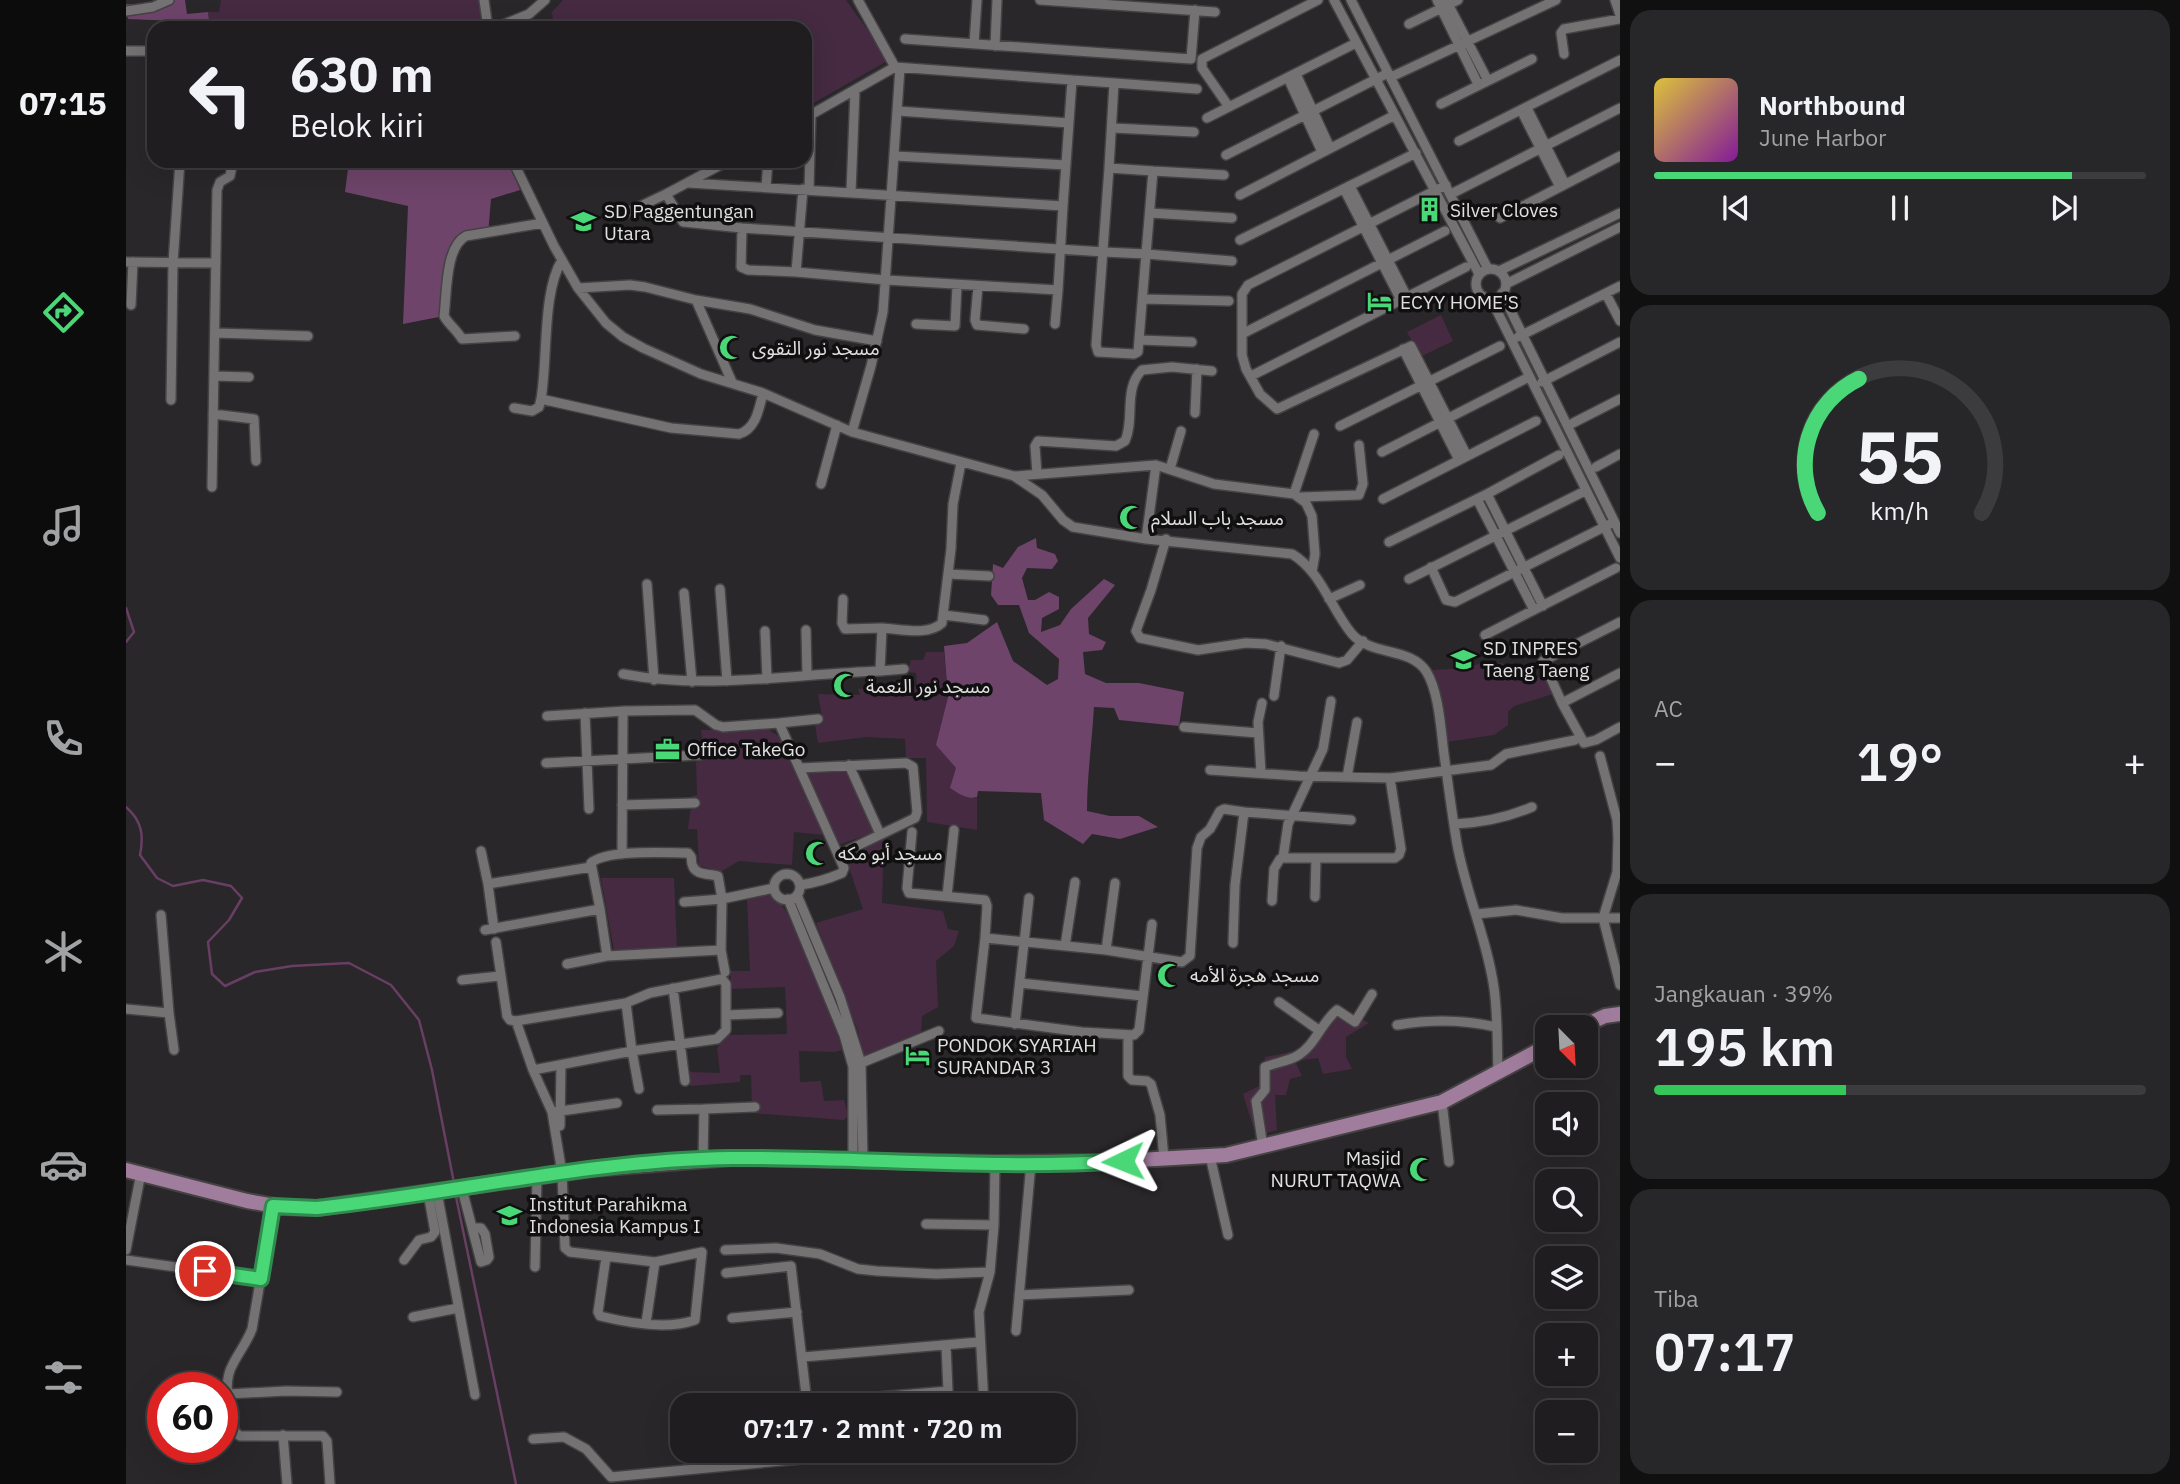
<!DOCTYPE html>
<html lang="id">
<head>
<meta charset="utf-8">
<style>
  body { margin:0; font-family:"IBM Plex Sans","Noto Sans Arabic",sans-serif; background:#272628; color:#f1f3f6; height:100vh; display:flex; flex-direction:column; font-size:26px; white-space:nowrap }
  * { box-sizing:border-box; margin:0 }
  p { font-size:23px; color:#a1a2a4 }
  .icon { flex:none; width:38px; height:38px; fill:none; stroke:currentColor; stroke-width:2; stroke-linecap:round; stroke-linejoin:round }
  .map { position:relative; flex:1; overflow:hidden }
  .details { display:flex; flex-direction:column; gap:10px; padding:10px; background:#111011; width:560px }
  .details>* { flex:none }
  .hud { position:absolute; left:21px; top:21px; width:665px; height:147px; border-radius:21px; box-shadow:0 7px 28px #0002,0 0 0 2px #3c3b3d; background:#1f1d1f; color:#f1f3f6; overflow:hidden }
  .needle { width:46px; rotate:156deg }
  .buttons { position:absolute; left:1409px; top:1015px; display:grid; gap:14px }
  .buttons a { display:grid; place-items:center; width:63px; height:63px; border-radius:14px; background:#1f1d1f; box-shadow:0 7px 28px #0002,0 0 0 2px #3c3b3d; font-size:35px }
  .speed { position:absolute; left:21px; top:1372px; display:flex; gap:14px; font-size:35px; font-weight:700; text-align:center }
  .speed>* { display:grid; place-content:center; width:91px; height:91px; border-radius:50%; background:#1f1d1f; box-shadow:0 7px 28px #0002,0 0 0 2px #3c3b3d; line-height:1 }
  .speed .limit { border:10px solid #d22; background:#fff; color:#111 }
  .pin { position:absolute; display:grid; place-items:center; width:60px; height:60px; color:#fff; margin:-30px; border:4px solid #fff; border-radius:50%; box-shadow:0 2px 7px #0007 }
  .me { position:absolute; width:77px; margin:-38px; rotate:268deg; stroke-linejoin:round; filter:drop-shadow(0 0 5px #0008) }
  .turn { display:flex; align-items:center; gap:24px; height:147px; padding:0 28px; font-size:32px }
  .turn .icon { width:91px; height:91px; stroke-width:2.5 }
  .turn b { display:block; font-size:49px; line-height:60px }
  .big { font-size:52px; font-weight:600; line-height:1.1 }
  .details .widget { flex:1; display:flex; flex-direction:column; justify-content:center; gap:10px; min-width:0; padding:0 24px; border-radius:21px; background:#272628 }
  .details .dial { align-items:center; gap:0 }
  .dial svg { height:182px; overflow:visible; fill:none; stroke:#3c3b3d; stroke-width:7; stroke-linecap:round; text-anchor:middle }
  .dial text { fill:#f1f3f6; stroke:none }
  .song { display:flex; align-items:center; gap:21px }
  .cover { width:84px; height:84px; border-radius:10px; background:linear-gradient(135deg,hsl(50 70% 55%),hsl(290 70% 35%)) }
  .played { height:7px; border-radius:4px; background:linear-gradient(90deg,#4ad778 85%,#3c3b3d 85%) }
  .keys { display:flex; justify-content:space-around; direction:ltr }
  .heat { display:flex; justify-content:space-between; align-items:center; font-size:38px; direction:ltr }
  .charge { height:10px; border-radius:5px; background:linear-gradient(90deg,#34c759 39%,#3c3b3d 0) }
  .trip { position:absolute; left:544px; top:1393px; width:406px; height:70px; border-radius:21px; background:#1f1d1f; box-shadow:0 7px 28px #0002,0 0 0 2px #3c3b3d; font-weight:600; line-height:70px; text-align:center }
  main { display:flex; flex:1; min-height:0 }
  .tabs { display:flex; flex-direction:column; width:126px; justify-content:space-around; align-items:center; background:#0c0c0c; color:#a1a2a4 }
  .tabs .icon { width:49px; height:49px }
  .tabs .current { color:#4ad778 }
  .tabs b { font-size:32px; color:#f1f3f6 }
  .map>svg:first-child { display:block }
</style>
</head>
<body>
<main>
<nav class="tabs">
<b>07:15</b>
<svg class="icon current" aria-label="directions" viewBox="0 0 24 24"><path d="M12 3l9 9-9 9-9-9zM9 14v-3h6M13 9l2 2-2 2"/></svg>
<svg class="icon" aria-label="music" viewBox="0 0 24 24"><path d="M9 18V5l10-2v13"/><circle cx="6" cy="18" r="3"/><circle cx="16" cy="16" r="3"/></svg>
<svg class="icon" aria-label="phone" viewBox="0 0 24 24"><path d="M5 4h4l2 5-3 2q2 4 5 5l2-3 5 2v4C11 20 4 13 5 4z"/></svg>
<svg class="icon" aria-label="climate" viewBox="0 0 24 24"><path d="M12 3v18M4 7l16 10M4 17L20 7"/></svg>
<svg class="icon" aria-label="car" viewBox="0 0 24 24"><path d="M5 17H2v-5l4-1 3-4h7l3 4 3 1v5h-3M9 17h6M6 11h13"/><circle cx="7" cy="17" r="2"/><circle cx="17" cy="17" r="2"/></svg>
<svg class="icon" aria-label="filters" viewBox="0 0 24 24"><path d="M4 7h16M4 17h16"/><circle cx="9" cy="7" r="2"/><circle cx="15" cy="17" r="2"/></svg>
</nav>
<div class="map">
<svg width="1494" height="1484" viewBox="0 0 1494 1484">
  <rect width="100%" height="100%" fill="#292729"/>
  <path fill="#452a42" d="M95,0H355L358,26L110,28L109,26L84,23L82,12H93Z
    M437,0H720L763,60L679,108V28H428L426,12Z
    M1315,315L1327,341L1294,357L1281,332Z
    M800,652H818L822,697L811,745L830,768L849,799L851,797V830L801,822L800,758H780L779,739L741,737L692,743L689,725L697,723L692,694L734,695L732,689L791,686L790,673L782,672L785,660H797Z
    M1362,660L1383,665L1393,681L1420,676L1427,694L1388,706L1382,712V725L1368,735L1320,742L1311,686L1305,670L1342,668Z
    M575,730H643L654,737L659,745L698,835L668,832L666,865L613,861L596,871L573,866L571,829H562L566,796L571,795L570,760L578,758Z
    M720,770L749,832L712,845L681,772Z
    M758,840L756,903L817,911L822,929L833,931L828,946L810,961L812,1007L796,1016L795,1035L738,1060L732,1031L690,923L737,909L718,853Z
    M475,878H548L551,947L488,951Z
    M630,895H648L662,914L710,1028L716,1050L709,1052L673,1051L674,1082L695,1081L698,1101L718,1100L722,1115L718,1120L626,1113L625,1075H614V1082L564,1086V1072L594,1073L591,1048L601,1035L661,1034L659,987L606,989L604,971H624L621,897Z
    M1214,1006L1243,1023L1220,1037V1057L1226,1069L1197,1074L1192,1058L1169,1061L1176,1076L1164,1079L1160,1095H1149L1151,1130L1130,1136L1117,1094L1135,1085L1139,1057C1151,1054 1166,1054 1176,1046C1191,1035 1194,1013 1214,1006Z"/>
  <path fill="#6e446a" d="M27,0H59L61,14L82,12L84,28H50V21L2,19L0,4H26Z
    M223,161H382L394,190L365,199L362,235L327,244L318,316L277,324L282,206L219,192Z
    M910,538L911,548L929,554L932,561L926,569L901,568L896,578L902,600H909L923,592L933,597V609L916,618L915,632L934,625L945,609L978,579L989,585L962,618L963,634L980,642L976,650L957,652L959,674L980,683H1013L1058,692L1053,726L993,720L988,708L968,707C966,742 961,776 961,811L984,816H1013L1032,827L994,839L966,834L957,844L918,820L915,793L852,791L851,797C841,800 832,793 824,788L830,768L810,745L822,697L818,646L841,643L871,622L887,661L921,685L932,679L933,659L903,633L893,605H872L865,595L867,564L877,568L892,547Z"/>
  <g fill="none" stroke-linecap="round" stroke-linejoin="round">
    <path stroke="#683e63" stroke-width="2.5" d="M0,608L8,632L0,642
      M0,807C16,821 18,835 14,855L31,878L47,886L77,880L105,886L116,898L103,920L82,942L86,974L99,986L129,972L166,966L223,963L265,985L293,1020L306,1070L328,1183
      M329,1192L390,1484"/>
    <defs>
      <path id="minor" d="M358,0L362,28
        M914,0L1089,12
        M1208,0L1353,274
        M1225,0L1362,269
        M1311,0L1352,84
        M1320,0L1361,79
        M1489,0L1494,15
        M0,11L27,7L43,0
        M1283,24L1332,0
        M369,28L403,14L419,0
        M779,39L1065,59L1069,10
        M848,44L851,0
        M869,46L871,0
        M0,51H28
        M1438,54L1435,33L1438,29L1494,19
        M1170,74L1204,148
        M1265,77L1430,0
        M1162,78L1196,152
        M946,80L988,83L983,168
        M988,83L1071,89
        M1315,104L1406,59
        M1103,107L1076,68V59L1192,0
        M1401,108L1439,184
        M1395,110L1434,187
        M772,111L943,123
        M679,118L769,67L732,0
        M1081,118L1226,45
        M987,128L1068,132
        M1333,141L1494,60
        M1100,155L1262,73
        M769,156L940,165
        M387,161L428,246L452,288L480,323L497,337L517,348L575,374L637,393L726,432L888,476L916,495L937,520L947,527L1020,539L1166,554C1195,571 1205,609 1226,634C1245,656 1284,647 1300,671C1313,691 1315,731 1318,754C1322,784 1326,814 1331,844C1340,893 1361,939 1368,988C1372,1016 1371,1046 1372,1074
        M602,161L540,194L557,222L616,228L978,252L1020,254L1027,171L983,168L970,345L972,352L1008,354L1012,352L1020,254L1106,261
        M1027,171L1098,175
        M563,183L937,206L946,80L769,67
        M1320,185L1122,285L1116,294V355L1120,369L1134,394L1151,409L1285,346L1341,456
        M1224,186L1281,297
        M640,187L642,161
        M677,189L670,272L760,280L932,290L937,206
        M683,189L685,115
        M1218,189L1275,300
        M725,192L729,90
        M1325,194L1494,108
        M1114,195L1269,115
        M500,213L540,194
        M1024,213L1106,218
        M1374,218L1494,156
        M616,228L615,267L622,270L670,272
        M1114,240L1290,153
        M436,260C416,292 422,360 415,399L545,428L613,434C630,429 633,409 637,393
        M0,262L90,263
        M1350 284a15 15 0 1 1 30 0a15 15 0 1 1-30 0Z
        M1373,271L1494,213
        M1380,284L1494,227
        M852,286L849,320L851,325L898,329
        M452,288L504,285L519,287L570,300L624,309L689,330L751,341
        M1376,293L1494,533
        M1480,294L1494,321
        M1017,299L1103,301
        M1365,299L1494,558
        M570,300L606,382
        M5,305L7,262
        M790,324L829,326L831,285
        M929,324L932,290
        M89,333L182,336
        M1116,334L1319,231
        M389,336L336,339C330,329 323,325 318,316C321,294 319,247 340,236L417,223
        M1392,337L1494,286
        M1014,340L1066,342
        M1277,349L1333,460
        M88,376L123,377
        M1125,376L1340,267
        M1416,382L1494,342
        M45,400L47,263L54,161
        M388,408L406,411L413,407L415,399
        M1069,413L1071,369
        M87,414L128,419L130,461
        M1447,423L1494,399
        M1214,426L1374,346
        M726,432L745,366L757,312L774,68
        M1256,452L1403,377
        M1470,467L1494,454
        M1044,469L1055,431
        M911,474L909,446L912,441L990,446L999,441C1009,419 997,389 1016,370L1046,367L1086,371
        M889,476L1030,465L1088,484L1168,494L1180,503L1186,516L1189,554L1186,572
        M695,484L711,425
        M86,487L91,190L94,182L104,176L107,161
        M1168,494L1188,434
        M1361,494L1417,606
        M1175,497L1233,495L1237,484L1233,445
        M1257,499L1410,421
        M1351,499L1408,610
        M1020,539L1030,465
        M1040,539L1025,590L1010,631L1014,638L1072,650L1120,643L1140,644L1213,663L1221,660L1237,641
        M1263,542L1361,494L1433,455
        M1305,567L1320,600L1329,602L1484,524
        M822,574L863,576
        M1283,579L1455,493
        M521,584L528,680
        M594,589L601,681
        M558,593L566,682
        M717,599L716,623L719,629L756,628
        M1203,599L1234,585
        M818,615L858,620
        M680,630L681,675
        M639,631L641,679
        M1359,635L1490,568
        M754,671L778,669
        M1494,673L1436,703L1458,743L1470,740L1494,727
        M497,674C582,690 668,674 754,671L756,628C775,629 802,636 816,623L825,549L827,504L835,463
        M1148,696L1155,646
        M1436,703L1417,661L1494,622
        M459,713L463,809
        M421,716L499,711
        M1058,727L1132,733
        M1474,756L1491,820L1492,838L1491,872L1477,918L1494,985
        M420,763L574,755
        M723,765L754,834
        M674,768L780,763L787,767L791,812L789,818L712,855
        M1084,770L1173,776L1264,778L1365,765L1380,754L1449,740
        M1135,773L1132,722L1136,703
        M1221,777L1231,722
        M496,805L569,803
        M1328,824C1357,823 1380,818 1406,807
        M786,832L781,888L783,893L859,900L861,906L859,938L980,950L1056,962L1064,956L1071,848L1075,837L1084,829L1094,811L1098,809L1118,812
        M355,851L362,884
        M496,854L497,715L499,711L569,710L590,725L597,727L653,723
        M1157,858H1269L1273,855L1275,849L1264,778
        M648 887a13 13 0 1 1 26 0a13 13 0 1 1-26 0Z
        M673,883L674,885C689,883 702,879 716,873L718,868L653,723L692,719
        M671,895L714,997L735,1063L737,1161
        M821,896L828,830
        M1189,897L1190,858
        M662,899L718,1035L727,1067V1161
        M1146,901L1148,869L1154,859L1157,858L1162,824L1197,749L1205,701
        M474,909L465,863C481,849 540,853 562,853C568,860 564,854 566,864C569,876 582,873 592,876L596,899L558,902
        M1351,914L1390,910L1436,918H1494
        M368,929L362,884L465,867
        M359,930L474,909L481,956L595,950L596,899L648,888
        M859,938L850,1018L956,1032L1008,1035L1013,1030L1026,924
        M370,942L381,1016L384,1020L390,1021L407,1070L426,1112L436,1173L439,1248L444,1252L529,1262L576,1252L569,1320C541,1330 502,1323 474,1316L472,1312L480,1257
        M1107,943L1109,885L1118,812L1225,820
        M939,946L949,882
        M595,950L599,972
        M980,950L989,883
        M441,964L481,956
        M336,980L374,976
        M894,983L1017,996
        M547,988L559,1081
        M1153,1002L1194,1031
        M0,1009L43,1013L35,915
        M43,1013L48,1050
        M601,1015L652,1013
        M390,1021L500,1003L524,993L596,979L600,984V1030L591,1039L506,1051L500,1003
        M889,1024L903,898
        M1271,1025C1305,1019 1335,1019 1370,1027
        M1002,1036V1076L1006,1080L1021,1081L1025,1084L1034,1115L1038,1158
        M735,1063L813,1031
        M407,1070L506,1051L513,1089
        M1316,1102L1323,1162
        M531,1110L578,1109
        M428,1112L491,1103
        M434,1126L435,1065
        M1137,1147L1130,1101L1139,1090V1067C1149,1063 1162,1061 1171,1056C1189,1046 1195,1023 1211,1010L1229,1022L1246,994
        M1084,1156L1102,1235
        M577,1160L578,1109L629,1107
        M336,1189L355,1262L361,1260L363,1257L359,1234L355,1228H347
        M311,1192L349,1395
        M147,1206L126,1329C121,1342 113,1352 107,1364C95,1384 105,1411 109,1432L114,1436H197L201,1441L204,1484
        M800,1224L868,1225
        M0,1250L15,1173
        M599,1250L650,1248L694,1254L732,1269L751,1271L810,1274L864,1272
        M0,1260L135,1279
        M278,1260L293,1240L305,1237L309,1232L302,1193
        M409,1267L411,1177
        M600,1273L665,1266L681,1403L822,1391L820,1345
        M893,1295L1003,1290
        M287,1317L332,1308
        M606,1318L671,1312
        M520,1323L529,1262
        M890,1331L905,1163
        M677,1357L853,1342
        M45,1387L62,1388
        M102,1394L160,1391L211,1392
        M858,1405L853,1312L864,1272L868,1225L869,1163
        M157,1435L161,1484
        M407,1439L438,1437L460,1449L485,1477L762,1451"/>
      <path id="primary" d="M1455,1027L1479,1016L1494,1014
        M0,1170L121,1201L155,1207L191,1208L466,1169L606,1158L869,1163L977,1162L1100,1155L1316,1102L1421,1046"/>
    </defs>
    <use href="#minor" stroke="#444243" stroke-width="12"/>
    <use href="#primary" stroke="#444243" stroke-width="18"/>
    <use href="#minor" stroke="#757274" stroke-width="9"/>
    <use href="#primary" stroke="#a17d9d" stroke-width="14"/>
  </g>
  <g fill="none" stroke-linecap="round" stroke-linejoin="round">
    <defs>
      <path id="route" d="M79,1271L135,1279L147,1206L191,1208C329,1193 466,1160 606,1158C736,1157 867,1170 997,1161"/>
    </defs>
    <use href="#route" stroke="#308c4e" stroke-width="18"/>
    <use href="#route" stroke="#4ad778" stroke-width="12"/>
  </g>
  <defs>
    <symbol id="building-bare" viewBox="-9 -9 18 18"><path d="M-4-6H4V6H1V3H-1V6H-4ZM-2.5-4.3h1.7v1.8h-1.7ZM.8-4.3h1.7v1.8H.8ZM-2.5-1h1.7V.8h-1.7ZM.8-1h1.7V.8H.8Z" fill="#4ad778" stroke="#111011" stroke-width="2.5" paint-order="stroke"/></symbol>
    <symbol id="school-bare" viewBox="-9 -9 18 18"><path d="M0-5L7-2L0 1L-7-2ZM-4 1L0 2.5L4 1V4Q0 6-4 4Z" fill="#4ad778" stroke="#111011" stroke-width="2.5" paint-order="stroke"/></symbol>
    <symbol id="hotel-bare" viewBox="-9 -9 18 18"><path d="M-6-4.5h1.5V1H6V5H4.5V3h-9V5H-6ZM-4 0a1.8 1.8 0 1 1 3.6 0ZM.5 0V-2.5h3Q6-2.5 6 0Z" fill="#4ad778" stroke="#111011" stroke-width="2.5" paint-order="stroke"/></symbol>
    <symbol id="mosque-bare" viewBox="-9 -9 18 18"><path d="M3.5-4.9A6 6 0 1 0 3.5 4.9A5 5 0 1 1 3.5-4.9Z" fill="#4ad778" stroke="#111011" stroke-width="2.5" paint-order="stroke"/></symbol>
    <symbol id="office-bare" viewBox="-9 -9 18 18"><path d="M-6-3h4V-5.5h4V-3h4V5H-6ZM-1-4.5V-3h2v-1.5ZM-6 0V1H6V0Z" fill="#4ad778" stroke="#111011" stroke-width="2.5" paint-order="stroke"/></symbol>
    <symbol id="university-bare" viewBox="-9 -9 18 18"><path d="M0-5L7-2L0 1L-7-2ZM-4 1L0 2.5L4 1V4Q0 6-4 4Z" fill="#4ad778" stroke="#111011" stroke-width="2.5" paint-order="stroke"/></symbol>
  </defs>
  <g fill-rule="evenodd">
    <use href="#building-bare" x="1286" y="192" width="35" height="35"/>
    <use href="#school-bare" x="440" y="204" width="35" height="35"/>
    <use href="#hotel-bare" x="1236" y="284" width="35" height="35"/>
    <use href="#mosque-bare" x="588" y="330" width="35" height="35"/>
    <use href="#mosque-bare" x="988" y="500" width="35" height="35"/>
    <use href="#school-bare" x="1320" y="642" width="35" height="35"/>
    <use href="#mosque-bare" x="702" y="668" width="35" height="35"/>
    <use href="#office-bare" x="524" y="732" width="35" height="35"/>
    <use href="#mosque-bare" x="674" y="836" width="35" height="35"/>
    <use href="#mosque-bare" x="1026" y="958" width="35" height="35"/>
    <use href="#hotel-bare" x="774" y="1038" width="35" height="35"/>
    <use href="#mosque-bare" x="1278" y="1152" width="35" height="35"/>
    <use href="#university-bare" x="366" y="1198" width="35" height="35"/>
  </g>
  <g text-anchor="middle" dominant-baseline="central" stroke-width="7" stroke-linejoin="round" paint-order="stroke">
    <g font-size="19" fill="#e1dfe0" stroke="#111011" text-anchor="start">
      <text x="1324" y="210">Silver Cloves</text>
      <text x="478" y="211">SD Paggentungan<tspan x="478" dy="22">Utara</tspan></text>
      <text x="1274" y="302">ECYY HOME'S</text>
      <text x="626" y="348">مسجد نور التقوى</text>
      <text x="1025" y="518">مسجد باب السلام</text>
      <text x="1357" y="648">SD INPRES<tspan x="1357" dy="22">Taeng Taeng</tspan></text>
      <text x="740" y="686">مسجد نور النعمة</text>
      <text x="561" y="749">Office TakeGo</text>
      <text x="712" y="853">مسجد أبو مكه</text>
      <text x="1064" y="975">مسجد هجرة الأمه</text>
      <text x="811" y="1045">PONDOK SYARIAH<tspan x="811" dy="22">SURANDAR 3</tspan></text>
      <text x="1275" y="1158" text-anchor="end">Masjid<tspan x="1275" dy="22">NURUT TAQWA</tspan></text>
      <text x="403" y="1204">Institut Parahikma<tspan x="403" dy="22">Indonesia Kampus I</tspan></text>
    </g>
  </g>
</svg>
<div class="buttons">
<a><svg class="needle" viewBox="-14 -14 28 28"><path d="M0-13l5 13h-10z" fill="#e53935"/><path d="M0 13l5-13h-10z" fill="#a1a2a4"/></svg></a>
<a><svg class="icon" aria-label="sound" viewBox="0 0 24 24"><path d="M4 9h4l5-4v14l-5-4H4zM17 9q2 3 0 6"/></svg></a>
<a><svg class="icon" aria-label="search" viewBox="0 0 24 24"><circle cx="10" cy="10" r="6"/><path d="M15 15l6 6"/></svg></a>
<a><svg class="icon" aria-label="layers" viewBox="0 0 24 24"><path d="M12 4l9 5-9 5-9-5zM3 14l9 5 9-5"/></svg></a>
<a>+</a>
<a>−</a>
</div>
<div class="speed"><div class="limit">60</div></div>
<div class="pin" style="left:79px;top:1271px;background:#d93025"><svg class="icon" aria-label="arrive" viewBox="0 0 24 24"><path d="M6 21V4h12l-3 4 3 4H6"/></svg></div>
<svg class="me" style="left:997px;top:1161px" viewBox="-20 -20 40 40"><path d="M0-17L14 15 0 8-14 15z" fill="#4ad778" stroke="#fff" stroke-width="4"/></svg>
<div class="trip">07:17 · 2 mnt · 720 m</div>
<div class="hud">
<div class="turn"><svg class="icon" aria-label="left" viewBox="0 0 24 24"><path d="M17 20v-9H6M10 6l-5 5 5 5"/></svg><div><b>630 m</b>Belok kiri</div></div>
</div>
</div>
<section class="details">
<div class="widget">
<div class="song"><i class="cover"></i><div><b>Northbound</b><p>June Harbor</p></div></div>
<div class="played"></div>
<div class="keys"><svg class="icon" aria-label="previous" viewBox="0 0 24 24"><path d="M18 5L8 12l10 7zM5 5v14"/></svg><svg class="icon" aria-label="pause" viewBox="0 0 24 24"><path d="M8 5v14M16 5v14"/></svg><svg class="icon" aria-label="next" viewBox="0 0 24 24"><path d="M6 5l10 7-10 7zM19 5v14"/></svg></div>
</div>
<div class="widget dial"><svg viewBox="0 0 100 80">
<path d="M14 69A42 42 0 1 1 86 69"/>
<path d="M14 69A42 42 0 0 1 32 10" stroke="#4ad778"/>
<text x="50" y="56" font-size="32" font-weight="700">55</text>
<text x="50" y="72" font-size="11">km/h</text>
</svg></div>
<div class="widget"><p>AC</p>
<div class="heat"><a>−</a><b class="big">19°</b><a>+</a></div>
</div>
<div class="widget"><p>Jangkauan · 39%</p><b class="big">195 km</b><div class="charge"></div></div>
<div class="widget"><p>Tiba</p><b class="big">07:17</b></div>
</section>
</main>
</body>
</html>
